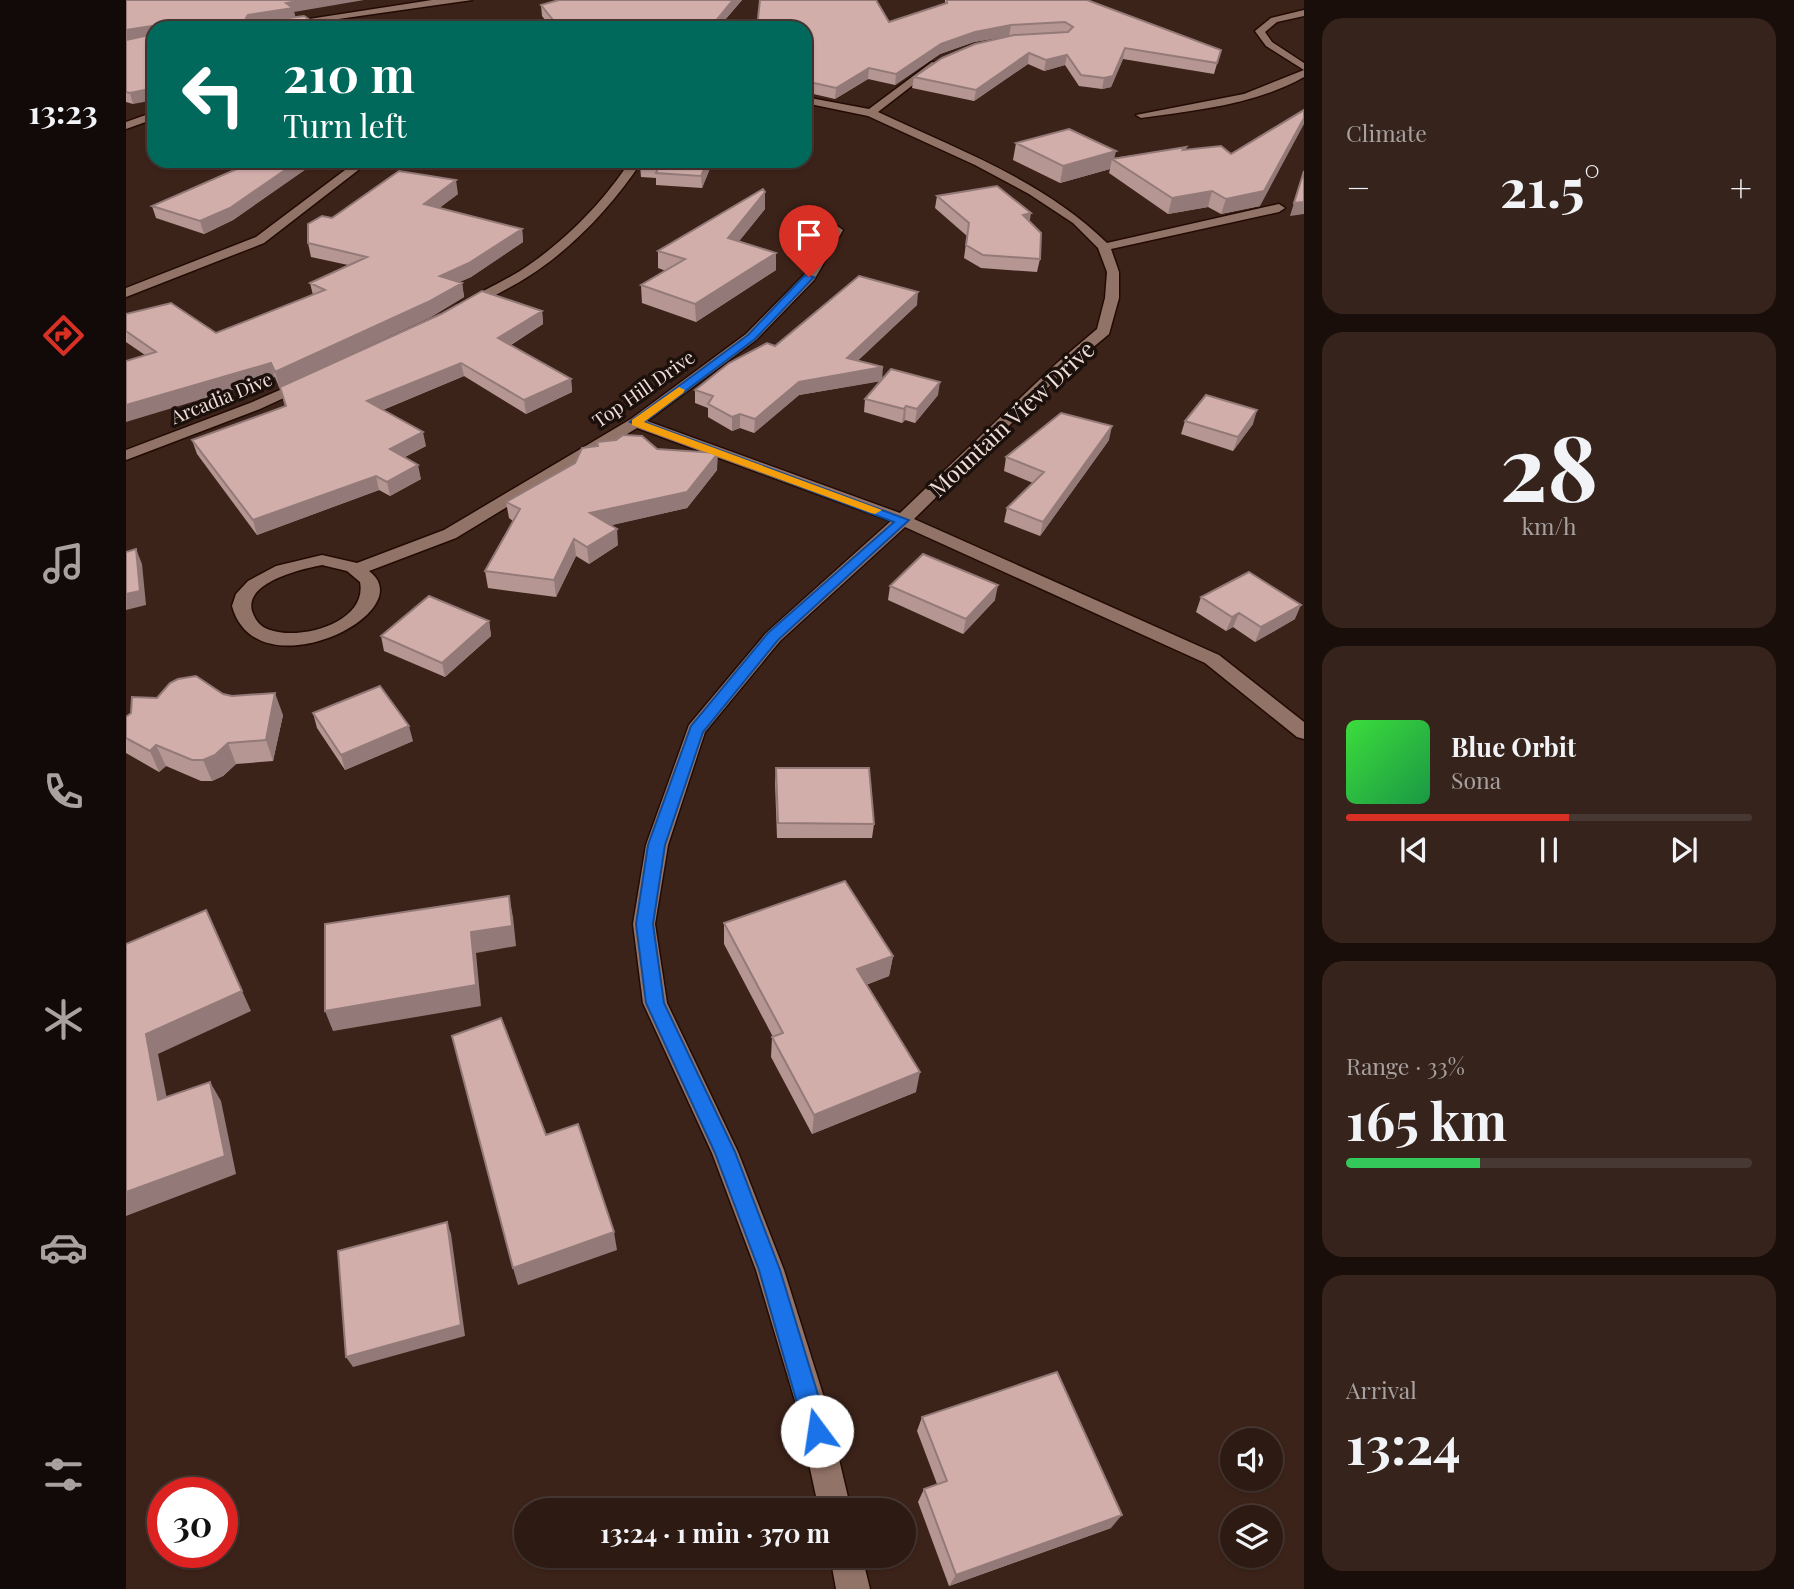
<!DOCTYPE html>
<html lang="en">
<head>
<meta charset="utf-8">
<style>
  body { margin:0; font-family:"Playfair Display",serif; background:#35231c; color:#f1f3f6; height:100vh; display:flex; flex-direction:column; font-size:26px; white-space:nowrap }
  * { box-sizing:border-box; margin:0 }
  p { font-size:23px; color:#a7a1a0 }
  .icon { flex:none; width:38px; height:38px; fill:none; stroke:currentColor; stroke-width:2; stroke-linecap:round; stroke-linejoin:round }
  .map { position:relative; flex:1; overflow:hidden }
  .drawer { display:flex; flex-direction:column; gap:18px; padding:18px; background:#190e0a; width:490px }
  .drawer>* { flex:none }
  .hud { position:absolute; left:21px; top:21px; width:665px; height:147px; border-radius:21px; box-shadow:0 2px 5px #0004,0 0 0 2px #483833; background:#00695c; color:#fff; overflow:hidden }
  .buttons { position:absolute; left:1094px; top:1428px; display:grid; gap:14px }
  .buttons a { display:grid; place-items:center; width:63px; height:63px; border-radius:50%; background:#2d1a13; box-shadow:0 2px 5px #0004,0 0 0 2px #483833; font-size:35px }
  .speed { position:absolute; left:21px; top:1477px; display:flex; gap:14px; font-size:35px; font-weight:700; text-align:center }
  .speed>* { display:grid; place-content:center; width:91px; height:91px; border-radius:50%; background:#2d1a13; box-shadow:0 2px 5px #0004,0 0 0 2px #483833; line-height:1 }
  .speed .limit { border:10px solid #d22; background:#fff; color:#111 }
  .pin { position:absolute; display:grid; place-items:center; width:60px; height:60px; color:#fff; margin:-72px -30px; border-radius:50% 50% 50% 0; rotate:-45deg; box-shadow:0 0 7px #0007 }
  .pin .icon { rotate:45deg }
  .me { position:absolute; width:77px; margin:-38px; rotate:346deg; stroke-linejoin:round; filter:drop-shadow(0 0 5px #0008) }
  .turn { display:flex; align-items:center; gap:24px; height:147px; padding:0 21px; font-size:32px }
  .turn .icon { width:91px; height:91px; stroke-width:2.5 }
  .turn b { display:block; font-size:49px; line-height:60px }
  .big { font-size:52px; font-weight:700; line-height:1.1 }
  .drawer .widget { flex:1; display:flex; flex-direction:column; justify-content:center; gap:10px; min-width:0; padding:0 24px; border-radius:21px; background:#35231c }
  .drawer .dial { align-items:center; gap:0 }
  .dial b { font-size:91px; line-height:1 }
  .song { display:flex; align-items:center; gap:21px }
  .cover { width:84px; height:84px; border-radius:10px; background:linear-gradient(135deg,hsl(120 70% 55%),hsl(140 70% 35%)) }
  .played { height:7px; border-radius:4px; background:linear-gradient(90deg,#d93025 55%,#483833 55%) }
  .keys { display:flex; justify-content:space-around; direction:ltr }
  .heat { display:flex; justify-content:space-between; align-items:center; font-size:38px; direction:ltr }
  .charge { height:10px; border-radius:5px; background:linear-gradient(90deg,#34c759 33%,#483833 0) }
  .trip { position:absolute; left:388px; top:1498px; width:402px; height:70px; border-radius:35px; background:#2d1a13; box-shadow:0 2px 5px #0004,0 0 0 2px #483833; font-weight:700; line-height:70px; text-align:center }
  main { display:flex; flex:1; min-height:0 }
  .dock { display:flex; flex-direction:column; width:126px; justify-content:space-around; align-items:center; background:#120a08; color:#a7a1a0 }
  .dock .icon { width:49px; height:49px }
  .dock .on { color:#d93025 }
  .dock b { font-size:32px; color:#f1f3f6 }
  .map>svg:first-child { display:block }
</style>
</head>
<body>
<main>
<nav class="dock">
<b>13:23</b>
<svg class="icon on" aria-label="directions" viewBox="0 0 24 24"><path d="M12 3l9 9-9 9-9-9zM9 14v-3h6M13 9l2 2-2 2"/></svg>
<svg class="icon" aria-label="music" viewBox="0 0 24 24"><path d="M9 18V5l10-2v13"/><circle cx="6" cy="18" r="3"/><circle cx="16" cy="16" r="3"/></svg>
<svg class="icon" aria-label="phone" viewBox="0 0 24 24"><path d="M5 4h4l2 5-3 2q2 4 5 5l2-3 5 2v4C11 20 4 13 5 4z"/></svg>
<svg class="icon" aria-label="climate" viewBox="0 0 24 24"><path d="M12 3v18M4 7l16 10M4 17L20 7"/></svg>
<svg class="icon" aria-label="car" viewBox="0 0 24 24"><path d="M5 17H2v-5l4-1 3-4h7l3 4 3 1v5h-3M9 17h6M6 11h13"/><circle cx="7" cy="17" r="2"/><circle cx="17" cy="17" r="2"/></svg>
<svg class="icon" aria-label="filters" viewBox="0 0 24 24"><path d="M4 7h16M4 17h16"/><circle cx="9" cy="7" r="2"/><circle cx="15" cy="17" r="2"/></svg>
</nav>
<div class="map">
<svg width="1178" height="1589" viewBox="0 0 1178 1589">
  <rect width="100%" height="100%" fill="#3c2319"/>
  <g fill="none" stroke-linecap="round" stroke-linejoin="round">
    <defs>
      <path id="minor" d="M306,0H346L149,28H125Z
        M1178,10V16L1151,22L1139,32L1146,42L1178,63V70L1140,46L1129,31L1145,18Z
        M806,62L814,64L752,112C831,149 918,181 981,243L1153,204L1159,208L1153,212L985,249L993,272V298L983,334L941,369L788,519L1093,655L1178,722V739L1171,737L1079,663L779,527L654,641L579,732L542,845L529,924L541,1003L612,1152L658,1270L700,1404L725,1510H693L670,1404L630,1270L586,1153L517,1003L507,924L520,845L563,725L640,633L765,521L511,428L330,538L243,571C298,612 130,695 106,606L110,594L122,581L150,566L196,555L231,563L318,530L505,419L620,334L678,275L705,230L711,226L717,230L688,280L630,340L521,421L774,513L931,363L971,329L979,298L981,272L972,248L947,223L903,194L849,165L742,116L679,103V97L743,109ZM196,565L221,571L234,582C242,622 175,641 144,630C134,627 129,620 126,611C118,582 176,569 196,565Z
        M1178,70V77C1128,105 1070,110 1015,118L1010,115L1118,94Z
        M28,112V119L0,129V122Z
        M231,161H244L138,243L0,297V288L130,237Z
        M504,161H516C487,205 447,248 403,276C383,289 362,298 342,310H332V304C353,293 374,283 394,271C436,244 477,203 504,161Z
        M179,379L186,383L184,386L134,409L0,460V450L124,403Z
        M704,1556H736L744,1589H710Z"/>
    </defs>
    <use href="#minor" stroke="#220b04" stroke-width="3"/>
    <use href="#minor" fill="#927367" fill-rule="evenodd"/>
  </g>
  <path fill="#b59693" d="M0,0L168,12L169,17L196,28H28L7,104L0,102Z
    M616,0L592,28H341L420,21L416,16L415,5Z
    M819,0H961L1095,50L1088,74L997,59L985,87L976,89L953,86L939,65L918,71L902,64L848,101L786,88L788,77L883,36L848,42L814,54L769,85L742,79L709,99L679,92V28L763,22L819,3Z
    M890,143L988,158L1060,147L1059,150L1134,206L1095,214L1082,207L1042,214L983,173L984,169L934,183L887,160Z
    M129,161H199L186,170L180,169L107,220L78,234L30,218L26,206Z
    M517,161H587L576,188L530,185V178L515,177L514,165Z
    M639,192V209L613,241L650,253V270L570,322L516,303L515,285L540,271L532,268V251Z
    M332,194L313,208L396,229L397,242L345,277L333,282L336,283L338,297L305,317L153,387L149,377L19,355L0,342V314L90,333L187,295L184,283L222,265L185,257L182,243L206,218Z
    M811,196L903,221L914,259L911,272L855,268L838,258L841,236L809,208Z
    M791,305L731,361L756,379L812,395L789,423L779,420L776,423L738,412L739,399L754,381L673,395L628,433L614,428L606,431L582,417V408L569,403V390L649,346Z
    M416,311L417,324L385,345L445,379L446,392L400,414L338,376L257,410L300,446L279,457L295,479L264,496L253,490L131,535L71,454L66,440L159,406L154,387Z
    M1059,421L1127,424L1107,451L1055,434Z
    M983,440L914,536L878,522L881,508L907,483L878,471L880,457Z
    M471,442L531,449L591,470L561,508L485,525L492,545L463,564L450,556L430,597L362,588L359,571L387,521L383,518L380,502L449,463L471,446Z
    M764,586L869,600L837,634L762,600Z
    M1075,597L1169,619L1129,642L1107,627L1100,631L1070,612Z
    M363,621L365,636L319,677L258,651L255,636Z
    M97,694L157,715L147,761L110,764L97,776L86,781H75L40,766L33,772L0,753V717L31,698Z
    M187,713L287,741L219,770L191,728Z
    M650,768L748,824L746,838H651L649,783Z
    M598,923L767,956L763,976L740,985L790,1092L686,1134L645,1057L646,1037H647L598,944Z
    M796,1417L985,1528L823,1586L792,1502L798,1489L811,1484L791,1431Z"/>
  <path fill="#937a78" d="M179,0H238L168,12L170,18L125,25L120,18L122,15L160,3Z
    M607,0H616L592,28H584Z
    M885,25L883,36L848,42L814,54L769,85L770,74L815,44L849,32Z
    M25,26L28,36L0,41V30Z
    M999,48L997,59L985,87L976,89L978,78Z
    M903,53L902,64L848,101L850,90Z
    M941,55L939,65L918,71L920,60Z
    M743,68L742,79L709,99L710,88Z
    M28,88V100L7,104L4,93Z
    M1178,118V124L1134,206L1095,214L1100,199Z
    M990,151L988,160L986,159L984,169L934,183L937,166Z
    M172,161H179L180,169L107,220L78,234L74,221Z
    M184,161H199L186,170Z
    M582,161H587L576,188L575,176Z
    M330,180L332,194L300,218L298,204Z
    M1086,191L1082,207L1042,214L1046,198Z
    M639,192V209L602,255V238Z
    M1178,202V214L1164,216L1168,203Z
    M905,213L903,226L897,215Z
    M396,229L397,242L345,277L316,290L314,276Z
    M650,253V270L570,322L569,304Z
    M336,283L338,297L305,317L153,387L149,372Z
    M792,292L791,305L720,372L721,358Z
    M416,311L417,324L374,351L372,338Z
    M145,363L149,377L0,422V405Z
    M335,363L338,376L244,415L241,401Z
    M757,367L756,381L673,395L628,433L629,419L673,382Z
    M445,379L446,392L400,414L398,400Z
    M814,382L812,395L789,423L791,409Z
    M780,406L779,420L776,423L778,409Z
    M1131,410L1127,424L1107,451L1112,437Z
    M614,414V428L606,431V417Z
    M986,426L983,440L914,536L917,522Z
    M297,432L300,446L267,463L264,449Z
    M592,453L591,470L561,508L465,530L464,513Z
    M292,465L295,479L264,496L261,482Z
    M250,476L253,490L131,535L127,520Z
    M491,529L492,545L463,564L461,547Z
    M448,539L450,556L430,597L428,580Z
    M10,549L16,564L20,605L0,610V594Z
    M872,585L869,600L837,634L840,619Z
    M1175,605L1169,619L1129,642L1135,627Z
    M1113,613L1107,627L1100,631L1106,617Z
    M363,621L365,636L319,677L316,663Z
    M149,693L157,715L147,761L140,740Z
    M283,726L287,741L219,770L215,755Z
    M102,743L110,764L97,776L86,781L77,760Z
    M30,745L40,766L33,772L24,751Z
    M383,896L387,917L390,946L350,953L355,1006L207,1031L199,1011L345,932Z
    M80,910L125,1011L32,1054L45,1119L32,1100L20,1034Z
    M767,956L763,976L728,989L731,969Z
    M794,1072L790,1092L686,1134L688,1115Z
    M84,1082L95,1101L110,1174L0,1216V1192Z
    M321,1222L325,1234L339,1336L227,1367L220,1357Z
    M488,1232L491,1250L392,1285L387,1268Z
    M996,1515L985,1528L823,1586L830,1575Z"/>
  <path fill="#d2aeab" stroke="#937a78" stroke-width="2" d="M0,0H179L160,3L167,8L122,15L120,18L123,20H147L178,16L196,28H28V88L4,93L0,92V40L28,34L25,26L0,30Z
    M433,0H607L584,28H341L427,20L415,5Z
    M634,0H750L763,22L821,3V0H961L1095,50L1091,63L999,48L987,76L978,78L955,75L941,55L920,60L903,53L850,90L788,77L816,58L849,44L888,35L942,32L947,27L939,22L885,25L849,32L815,44L770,74L743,68L710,88L679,81V28H631Z
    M1178,110V118L1138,191L1100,199L1086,191L1046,198L986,159L1060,147L1057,150L1095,146L1105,154Z
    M943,129L990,151L937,166L890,143Z
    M129,161H172L104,208L74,221L26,206Z
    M517,161H582L575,176L530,173L533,166L514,165Z
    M273,171L330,180L298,204L396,229L343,263L314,276L336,283L302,302L149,372L145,363L0,405V361L30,352L0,331V314L45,303L90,333L199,290L184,283L241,257L182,243V224L196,216L206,218Z
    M1178,171V202L1168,203Z
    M871,186L905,213L897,215L915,233L914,259L857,255L840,245L843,223L811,196Z
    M637,189L639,192L602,238L650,253L569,304L515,285L559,259L532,251Z
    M733,276L792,292L721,358L757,367L673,382L629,419L614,414L606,417L582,404L587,396L569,390L603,363L641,343L649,346Z
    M356,291L416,311L372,338L445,379L398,400L335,363L241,401L297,432L264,449L292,465L261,482L250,476L127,520L66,440L160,406L154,387L315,314Z
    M765,369L814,382L791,409L780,406L778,409L739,399Z
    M1080,395L1131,410L1112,437L1059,421Z
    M935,413L986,426L917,522L881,508L918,472L880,457Z
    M497,435L516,436L531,449L592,453L561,492L464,513L491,529L461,547L448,539L428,580L359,571L394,509L380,502L449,463L456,448L472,446L471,442L490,440Z
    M10,549L14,591L0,594V552Z
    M797,554L872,585L840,619L764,586Z
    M1123,572L1175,605L1135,627L1113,613L1106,617L1075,597Z
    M303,596L363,621L316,663L255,636Z
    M70,676L97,694L106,696L149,693L140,740L102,743L89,755L77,760H66L30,745L24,751L0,738V717L5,713L6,697L31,698L44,683L52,679Z
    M254,686L283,726L215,755L187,713Z
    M650,768H743L748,824L652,823Z
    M719,881L767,956L731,969L794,1072L688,1115L646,1037L657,1033L598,923Z
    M383,896L386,926L345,932L350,985L199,1011V924Z
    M80,910L116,991L20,1034L32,1100L84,1082L99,1156L0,1192V944Z
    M375,1018L420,1135L452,1124L488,1232L387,1268L326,1036Z
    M321,1222L335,1325L220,1357L212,1251Z
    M931,1372L996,1515L830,1575L798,1489L821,1481L796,1417Z"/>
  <path fill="#1a73e8" stroke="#114b97" stroke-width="2" d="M679,275L688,277L629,339L518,422L783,520L652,640L577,732L539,845L527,924L538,1003L609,1152L654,1270L703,1431L699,1439L691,1442L683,1439L679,1431L633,1270L589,1153L520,1003L510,924L522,845L565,726L642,633L768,522L504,422L622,335Z"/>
  <path fill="#f59e0b" d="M553,387L559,390L557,393L518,422L756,510L749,514L745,513L506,425V420Z"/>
  <g text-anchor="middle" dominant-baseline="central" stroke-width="7" stroke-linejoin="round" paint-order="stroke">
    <g font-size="19" fill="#f0ded8" stroke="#1b100b">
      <text transform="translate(517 388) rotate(-35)">Top Hill Drive</text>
      <text transform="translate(95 397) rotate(-22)">Arcadia Dive</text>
    </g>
    <g font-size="23" fill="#f0ded8" stroke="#1b100b">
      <text transform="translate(885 418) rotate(-43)">Mountain View Drive</text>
    </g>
  </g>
</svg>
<div class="buttons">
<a><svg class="icon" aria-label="sound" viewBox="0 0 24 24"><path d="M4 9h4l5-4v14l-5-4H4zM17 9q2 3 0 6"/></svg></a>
<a><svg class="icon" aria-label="layers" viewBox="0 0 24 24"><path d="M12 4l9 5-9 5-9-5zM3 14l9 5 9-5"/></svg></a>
</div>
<div class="speed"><div class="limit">30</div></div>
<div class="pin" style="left:683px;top:277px;background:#d93025"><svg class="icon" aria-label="arrive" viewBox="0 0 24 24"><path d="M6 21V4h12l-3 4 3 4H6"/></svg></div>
<svg class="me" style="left:691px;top:1431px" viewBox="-20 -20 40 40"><circle r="19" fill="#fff"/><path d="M0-13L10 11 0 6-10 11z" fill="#1a73e8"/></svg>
<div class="trip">13:24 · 1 min · 370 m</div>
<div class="hud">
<div class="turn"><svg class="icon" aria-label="left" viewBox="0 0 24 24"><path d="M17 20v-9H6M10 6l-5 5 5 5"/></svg><div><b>210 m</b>Turn left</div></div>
</div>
</div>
<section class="drawer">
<div class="widget"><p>Climate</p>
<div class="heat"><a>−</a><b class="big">21.5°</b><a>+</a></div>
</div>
<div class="widget dial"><b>28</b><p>km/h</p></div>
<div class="widget">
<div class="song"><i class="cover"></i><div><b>Blue Orbit</b><p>Sona</p></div></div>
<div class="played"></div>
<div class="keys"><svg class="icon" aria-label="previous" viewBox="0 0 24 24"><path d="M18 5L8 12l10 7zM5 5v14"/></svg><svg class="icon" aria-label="pause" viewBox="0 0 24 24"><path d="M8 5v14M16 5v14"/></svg><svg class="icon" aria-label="next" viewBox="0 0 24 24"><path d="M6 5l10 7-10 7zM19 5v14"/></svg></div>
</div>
<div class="widget"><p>Range · 33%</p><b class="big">165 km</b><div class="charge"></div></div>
<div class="widget"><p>Arrival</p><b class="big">13:24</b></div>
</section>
</main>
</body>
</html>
